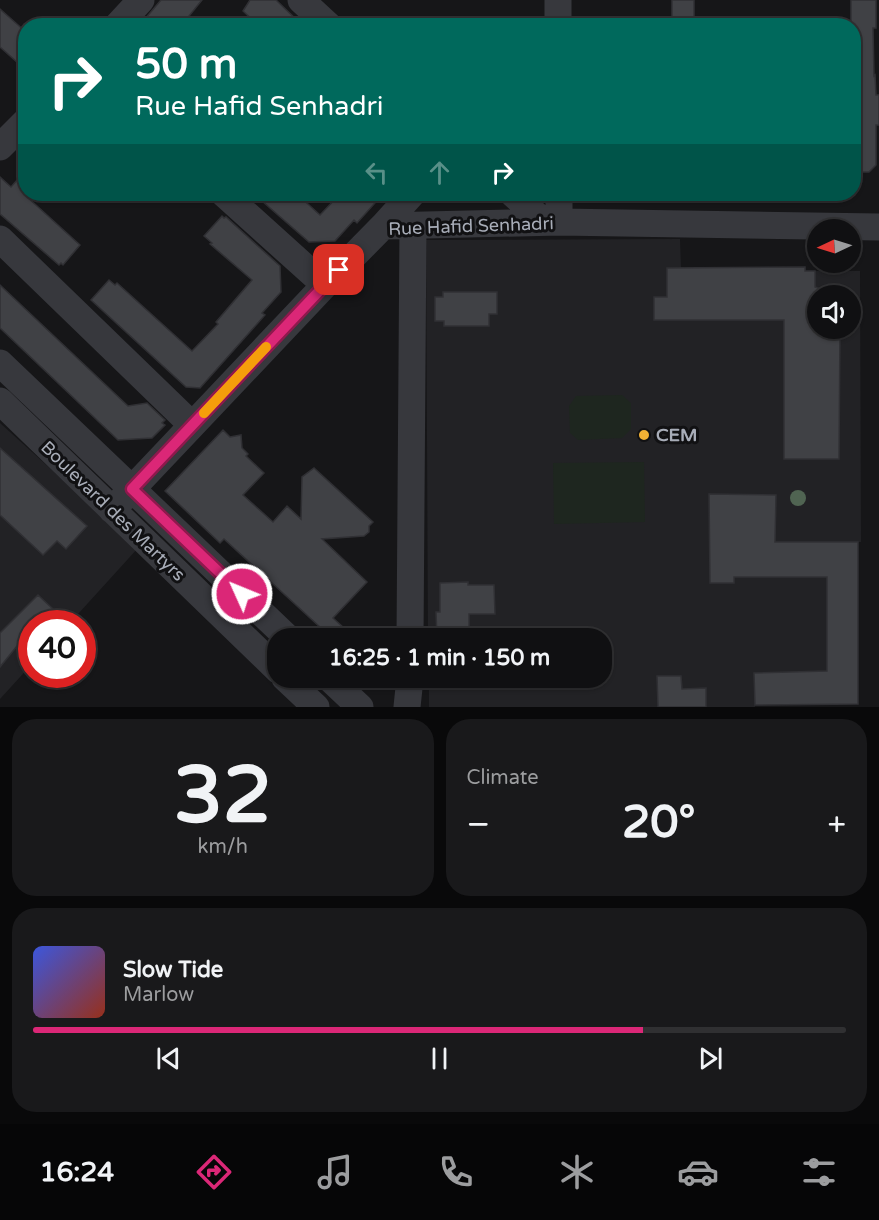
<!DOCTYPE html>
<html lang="en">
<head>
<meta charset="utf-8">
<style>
  body { margin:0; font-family:"Varela Round",sans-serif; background:#19191b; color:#f1f3f6; height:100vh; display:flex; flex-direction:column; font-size:22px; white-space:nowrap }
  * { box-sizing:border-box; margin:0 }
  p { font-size:20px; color:#9c9d9f }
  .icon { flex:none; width:33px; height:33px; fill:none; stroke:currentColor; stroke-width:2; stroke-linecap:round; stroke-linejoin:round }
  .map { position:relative; height:707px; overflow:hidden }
  .side { display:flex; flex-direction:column; gap:12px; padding:12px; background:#09090a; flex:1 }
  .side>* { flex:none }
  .top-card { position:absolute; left:18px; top:18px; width:843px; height:183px; border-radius:24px; box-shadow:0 2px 4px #0004,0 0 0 2px #303032; background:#00695c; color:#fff; overflow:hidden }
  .needle { width:39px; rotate:266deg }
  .fabs { position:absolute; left:807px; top:219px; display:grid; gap:12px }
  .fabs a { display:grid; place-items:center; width:54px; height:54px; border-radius:50%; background:#101012; box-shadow:0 2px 4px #0004,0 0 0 2px #303032; font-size:30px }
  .speed { position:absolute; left:18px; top:610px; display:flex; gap:12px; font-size:30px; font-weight:700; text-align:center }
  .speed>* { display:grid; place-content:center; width:78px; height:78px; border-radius:50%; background:#101012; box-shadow:0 2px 4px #0004,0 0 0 2px #303032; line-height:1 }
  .speed .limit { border:9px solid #d22; background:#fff; color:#111 }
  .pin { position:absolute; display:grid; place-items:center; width:51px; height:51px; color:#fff; margin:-26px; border-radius:12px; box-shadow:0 3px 9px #0006 }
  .me { position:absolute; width:66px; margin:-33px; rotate:314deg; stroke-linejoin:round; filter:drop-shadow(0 0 4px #0008) }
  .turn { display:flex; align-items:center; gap:21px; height:126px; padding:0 18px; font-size:27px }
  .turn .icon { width:78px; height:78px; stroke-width:2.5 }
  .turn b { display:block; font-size:42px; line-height:51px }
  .lanes { display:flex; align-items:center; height:57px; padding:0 18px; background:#0003; justify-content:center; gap:30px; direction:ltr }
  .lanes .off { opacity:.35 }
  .big { font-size:45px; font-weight:800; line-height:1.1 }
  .side .card { flex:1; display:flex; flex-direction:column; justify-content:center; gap:9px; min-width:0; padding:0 21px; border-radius:24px; background:#19191b }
  .side .dial { align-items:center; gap:0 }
  .dial b { font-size:78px; line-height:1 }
  .song { display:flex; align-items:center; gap:18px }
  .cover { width:72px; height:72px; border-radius:9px; background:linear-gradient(135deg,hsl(230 70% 55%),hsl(10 70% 35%)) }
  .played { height:6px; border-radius:3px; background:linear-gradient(90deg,#db2777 75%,#303032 75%) }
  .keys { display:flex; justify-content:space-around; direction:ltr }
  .heat { display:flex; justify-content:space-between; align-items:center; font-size:33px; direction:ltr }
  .side .tiles { flex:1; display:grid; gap:12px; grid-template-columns:1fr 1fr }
  .card:last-child { grid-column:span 2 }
  .trip { position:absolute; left:267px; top:628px; width:345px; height:60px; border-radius:24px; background:#101012; box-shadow:0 2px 4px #0004,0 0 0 2px #303032; font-weight:800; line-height:60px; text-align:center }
  .menu { display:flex; height:96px; justify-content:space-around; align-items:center; background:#060607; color:#9c9d9f }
  .menu .icon { width:42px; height:42px }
  .menu .active { color:#db2777 }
  .menu b { font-size:27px; color:#f1f3f6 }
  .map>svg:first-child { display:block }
</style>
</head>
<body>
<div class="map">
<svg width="879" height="707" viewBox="0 0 879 707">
  <rect width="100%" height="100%" fill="#161618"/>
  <path fill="#222225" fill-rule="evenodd" d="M680,239L681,268L805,267L806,271H860L861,542H858V704L755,705V707H429V678H602V639H428L426,240ZM818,296H850V328H818Z
    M0,423L138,548L69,624H32L31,665L0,699Z"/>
  <path fill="#1e261f" d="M622,395L631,403V429L622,438L578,440L570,433L569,406L576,396Z
    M644,462L645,522L554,524L553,463Z"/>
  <path fill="#404145" stroke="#303034" stroke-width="1.5" d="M161,0H202L181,26H139Z
    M250,0H276L303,26H259L243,11Z
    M672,0H694V26H672Z
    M851,0H876V28H873L874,76L875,75L876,95H879V125H876V165L869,172H854V26H851Z
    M0,9L26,32V70L0,47Z
    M26,170V196L80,245L63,265L61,263L59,265L0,214V177L11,187Z
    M254,194H297L320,215L340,194H383L357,223L354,220L335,241L309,242Z
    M222,216L224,218L226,217L280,266L281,292L262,313L265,315L200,388L186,387L91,300L109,280L115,285L117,283L192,351L218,324L216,322L252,280L210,244L212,243L204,236Z
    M805,267V271H815V287L818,288V328H840L839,459H784V320H654V297H667V268Z
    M0,285L128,406L147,403L165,420L162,423L165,425L152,438L118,440L0,328Z
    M443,292H497V314H489V326H444V321H435V297H443Z
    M223,430L230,437L241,435L242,448L248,454L246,456L264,473L243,495L273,522L287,506L301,519L302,477L314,468L373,522L369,526V532L364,536L322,539L367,582L333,618L356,639H333L224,539L220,543L165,491Z
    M0,448L87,526L66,549L57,541L43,555L0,515Z
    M709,494L776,495L775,542H858V704L755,705L754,673L827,671V577H734V583H710Z
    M468,582V585H494L495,614H469V629H462L463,639H437L436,612H440V583Z
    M38,595L54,610L40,624H32V632L28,636L26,635L0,667V633Z
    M657,676H681L682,689L706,688V707H658Z"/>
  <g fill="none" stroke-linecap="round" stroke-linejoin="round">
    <path stroke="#37383d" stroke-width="27" d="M301,0L329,26
      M558,0V26
      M117,26L141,0
      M0,147L26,121
      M224,194L325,285
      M513,194L544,222
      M559,194V222
      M383,226L412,194
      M0,239L192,425
      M0,363L289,639
      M0,401L278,670
      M112,510L325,285L383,226L559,222L879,227
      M410,639L413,225
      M285,678L316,707
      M329,678L360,707
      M407,707L410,678"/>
  </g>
  <circle fill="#506452" cx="798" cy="498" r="8"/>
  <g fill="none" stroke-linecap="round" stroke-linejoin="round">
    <defs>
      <path id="route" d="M242,594L132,489L339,270"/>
    </defs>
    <use href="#route" stroke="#8e194d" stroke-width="15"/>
    <use href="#route" stroke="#db2777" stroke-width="10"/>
    <path stroke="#f59e0b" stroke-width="10" d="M204,413L266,347"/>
  </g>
  <circle fill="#f2b134" stroke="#111113" stroke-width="2" cx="644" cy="435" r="6"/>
  <g text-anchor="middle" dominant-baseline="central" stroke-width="6" stroke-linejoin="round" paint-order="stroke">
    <g font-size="18" fill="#a8adb8" stroke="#111113">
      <text transform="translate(471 226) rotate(-2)">Rue Hafid Senhadri</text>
      <text transform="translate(113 511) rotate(44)">Boulevard des Martyrs</text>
    </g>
    <g font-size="18" font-weight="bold" fill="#a8adb8" stroke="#111113" text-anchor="start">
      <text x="656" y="435">CEM</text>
    </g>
  </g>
</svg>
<div class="fabs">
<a><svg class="needle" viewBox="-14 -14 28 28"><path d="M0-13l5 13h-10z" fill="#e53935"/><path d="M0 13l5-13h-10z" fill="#9c9d9f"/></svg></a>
<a><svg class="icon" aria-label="sound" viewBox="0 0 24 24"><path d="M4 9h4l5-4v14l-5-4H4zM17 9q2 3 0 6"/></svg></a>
</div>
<div class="speed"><div class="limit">40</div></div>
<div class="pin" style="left:339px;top:270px;background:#d93025"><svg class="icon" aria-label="arrive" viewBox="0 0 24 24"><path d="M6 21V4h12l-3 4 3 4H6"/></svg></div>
<svg class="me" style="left:242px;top:594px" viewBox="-20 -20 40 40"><circle r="17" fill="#db2777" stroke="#fff" stroke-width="3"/><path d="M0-11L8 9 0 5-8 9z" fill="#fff"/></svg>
<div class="trip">16:25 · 1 min · 150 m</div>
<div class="top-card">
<div class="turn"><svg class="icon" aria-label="right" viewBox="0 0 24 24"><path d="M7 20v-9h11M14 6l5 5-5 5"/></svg><div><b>50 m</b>Rue Hafid Senhadri</div></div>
<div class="lanes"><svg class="icon off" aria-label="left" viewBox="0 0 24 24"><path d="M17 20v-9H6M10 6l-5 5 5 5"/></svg><svg class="icon off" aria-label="ahead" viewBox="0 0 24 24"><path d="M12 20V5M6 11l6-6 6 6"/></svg><svg class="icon" aria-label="right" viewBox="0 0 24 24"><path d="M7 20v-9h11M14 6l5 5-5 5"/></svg></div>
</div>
</div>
<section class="side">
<div class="tiles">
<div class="card dial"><b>32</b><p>km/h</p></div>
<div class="card"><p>Climate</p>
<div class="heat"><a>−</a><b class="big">20°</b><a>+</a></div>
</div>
<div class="card">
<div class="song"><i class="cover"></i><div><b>Slow Tide</b><p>Marlow</p></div></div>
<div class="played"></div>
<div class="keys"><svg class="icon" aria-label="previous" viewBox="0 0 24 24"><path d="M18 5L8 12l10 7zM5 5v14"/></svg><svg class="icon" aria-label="pause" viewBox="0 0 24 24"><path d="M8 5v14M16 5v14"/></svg><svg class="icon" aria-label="next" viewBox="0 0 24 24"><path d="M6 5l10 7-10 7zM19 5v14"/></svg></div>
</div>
</div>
</section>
<nav class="menu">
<b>16:24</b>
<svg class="icon active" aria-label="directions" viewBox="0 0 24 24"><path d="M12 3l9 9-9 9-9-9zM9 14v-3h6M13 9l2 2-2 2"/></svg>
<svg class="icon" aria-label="music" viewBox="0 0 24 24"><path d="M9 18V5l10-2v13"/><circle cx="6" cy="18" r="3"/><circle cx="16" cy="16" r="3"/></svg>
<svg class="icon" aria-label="phone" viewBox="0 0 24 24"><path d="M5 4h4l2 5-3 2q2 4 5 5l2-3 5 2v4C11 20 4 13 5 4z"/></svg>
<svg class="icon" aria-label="climate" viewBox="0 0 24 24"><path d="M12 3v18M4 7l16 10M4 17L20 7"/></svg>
<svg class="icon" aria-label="car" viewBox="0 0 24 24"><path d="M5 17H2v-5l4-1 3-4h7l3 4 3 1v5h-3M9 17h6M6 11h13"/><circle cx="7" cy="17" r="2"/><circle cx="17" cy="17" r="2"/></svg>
<svg class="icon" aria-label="filters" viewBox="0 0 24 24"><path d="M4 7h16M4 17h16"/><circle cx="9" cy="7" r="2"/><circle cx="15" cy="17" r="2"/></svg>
</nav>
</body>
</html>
